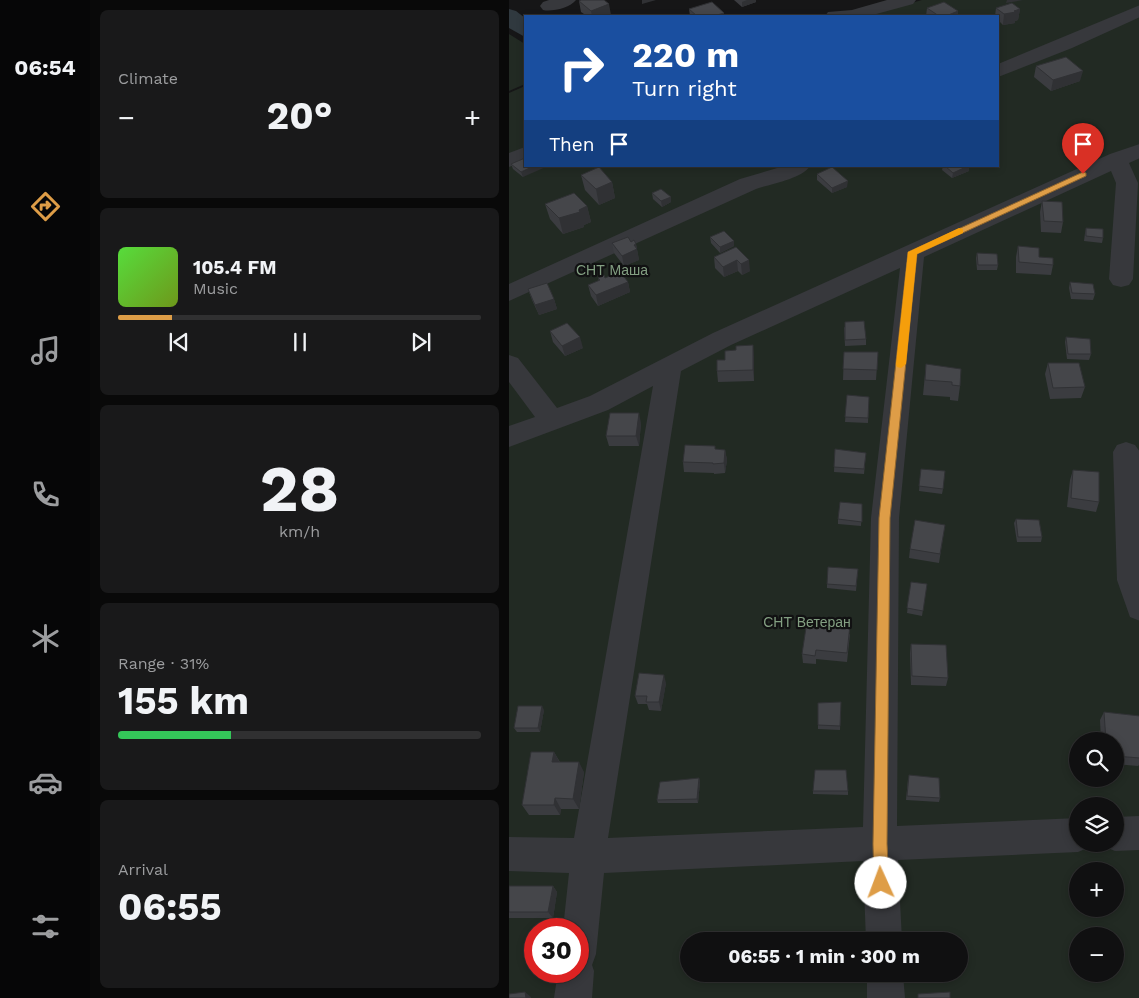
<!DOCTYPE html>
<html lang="en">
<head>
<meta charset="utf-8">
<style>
  body { margin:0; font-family:"Work Sans",sans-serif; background:#19191a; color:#f1f3f6; height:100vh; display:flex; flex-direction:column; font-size:19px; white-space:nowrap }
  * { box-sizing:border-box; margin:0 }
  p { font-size:16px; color:#9c9d9f }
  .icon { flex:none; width:28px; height:28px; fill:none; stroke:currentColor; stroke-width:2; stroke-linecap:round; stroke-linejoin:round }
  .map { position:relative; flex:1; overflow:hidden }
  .details { display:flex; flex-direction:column; gap:10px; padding:10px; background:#090909; width:419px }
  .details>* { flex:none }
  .banner { position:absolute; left:15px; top:15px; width:475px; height:152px; border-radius:0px; box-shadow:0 2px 8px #0003,0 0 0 1px #303031; background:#1a4fa0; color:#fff; overflow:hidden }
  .tools { position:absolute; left:560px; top:732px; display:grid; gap:10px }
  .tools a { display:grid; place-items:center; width:55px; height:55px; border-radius:50%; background:#101011; box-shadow:0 2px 8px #0003,0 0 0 1px #303031; font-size:25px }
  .speed { position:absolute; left:15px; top:918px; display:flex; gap:10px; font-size:25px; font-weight:700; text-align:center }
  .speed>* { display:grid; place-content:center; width:65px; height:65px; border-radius:50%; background:#101011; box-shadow:0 2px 8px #0003,0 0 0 1px #303031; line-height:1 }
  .speed .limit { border:8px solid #d22; background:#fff; color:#111 }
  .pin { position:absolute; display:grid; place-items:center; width:42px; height:42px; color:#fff; margin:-51px -21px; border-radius:50% 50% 50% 0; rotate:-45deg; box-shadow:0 0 5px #0007 }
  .pin .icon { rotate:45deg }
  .me { position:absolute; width:55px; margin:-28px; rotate:358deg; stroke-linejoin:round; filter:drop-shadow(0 0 4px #0008) }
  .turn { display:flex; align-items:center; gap:18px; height:105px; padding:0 25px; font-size:22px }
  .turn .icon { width:65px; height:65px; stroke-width:2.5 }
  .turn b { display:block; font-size:35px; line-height:42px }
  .then { display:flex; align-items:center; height:48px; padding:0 25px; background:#0003; gap:10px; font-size:19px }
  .big { font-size:38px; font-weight:700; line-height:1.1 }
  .details .tile { flex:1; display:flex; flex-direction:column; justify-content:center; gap:8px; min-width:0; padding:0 18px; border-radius:8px; background:#19191a }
  .details .dial { align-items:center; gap:0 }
  .dial b { font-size:65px; line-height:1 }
  .song { display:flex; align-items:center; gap:15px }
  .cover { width:60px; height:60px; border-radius:8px; background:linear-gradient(135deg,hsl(110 70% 55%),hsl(80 70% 35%)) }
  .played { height:5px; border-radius:2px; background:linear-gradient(90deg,#de9d47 15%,#303031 15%) }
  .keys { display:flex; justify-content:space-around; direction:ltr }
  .heat { display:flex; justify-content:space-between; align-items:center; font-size:28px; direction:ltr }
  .charge { height:8px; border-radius:4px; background:linear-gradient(90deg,#34c759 31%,#303031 0) }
  .trip { position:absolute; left:171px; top:932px; width:288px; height:50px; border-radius:25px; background:#101011; box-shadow:0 2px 8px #0003,0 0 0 1px #303031; font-weight:700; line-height:50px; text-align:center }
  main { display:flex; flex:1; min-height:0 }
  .menu { display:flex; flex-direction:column; width:90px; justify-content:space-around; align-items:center; background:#060607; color:#9c9d9f }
  .menu .icon { width:35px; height:35px }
  .menu .selected { color:#de9d47 }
  .menu b { font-size:22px; color:#f1f3f6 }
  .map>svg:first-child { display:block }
</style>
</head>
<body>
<main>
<nav class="menu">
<b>06:54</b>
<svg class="icon selected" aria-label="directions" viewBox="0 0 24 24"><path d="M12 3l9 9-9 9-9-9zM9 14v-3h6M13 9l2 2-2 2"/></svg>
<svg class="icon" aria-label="music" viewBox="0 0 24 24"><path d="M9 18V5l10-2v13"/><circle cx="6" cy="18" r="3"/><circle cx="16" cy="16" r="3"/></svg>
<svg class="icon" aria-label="phone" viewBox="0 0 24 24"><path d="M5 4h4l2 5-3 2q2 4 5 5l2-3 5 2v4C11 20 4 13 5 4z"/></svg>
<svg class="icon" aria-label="climate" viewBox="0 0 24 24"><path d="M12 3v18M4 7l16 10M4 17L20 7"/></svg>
<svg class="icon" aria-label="car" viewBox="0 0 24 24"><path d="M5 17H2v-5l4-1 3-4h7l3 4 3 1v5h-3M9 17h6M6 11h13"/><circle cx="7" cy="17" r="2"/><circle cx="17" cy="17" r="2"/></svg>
<svg class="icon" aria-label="filters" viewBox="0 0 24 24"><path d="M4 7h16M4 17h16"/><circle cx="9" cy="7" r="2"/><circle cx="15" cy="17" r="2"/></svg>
</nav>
<section class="details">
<div class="tile"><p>Climate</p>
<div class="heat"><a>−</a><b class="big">20°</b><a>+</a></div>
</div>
<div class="tile">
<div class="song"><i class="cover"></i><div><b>105.4 FM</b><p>Music</p></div></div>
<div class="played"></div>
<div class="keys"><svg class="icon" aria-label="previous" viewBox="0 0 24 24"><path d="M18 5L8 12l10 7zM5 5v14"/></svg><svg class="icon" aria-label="pause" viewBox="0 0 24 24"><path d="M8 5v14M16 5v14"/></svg><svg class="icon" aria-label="next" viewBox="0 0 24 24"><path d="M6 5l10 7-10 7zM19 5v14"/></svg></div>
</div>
<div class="tile dial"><b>28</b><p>km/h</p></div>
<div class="tile"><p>Range · 31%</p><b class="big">155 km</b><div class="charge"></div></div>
<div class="tile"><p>Arrival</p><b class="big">06:55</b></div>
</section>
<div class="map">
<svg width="631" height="998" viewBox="0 0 631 998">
  <rect width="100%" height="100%" fill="#161617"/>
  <path fill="#222a23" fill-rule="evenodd" d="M413,0H630V998H0V93L16,86V166H489V16H354ZM569,741H606V779H569ZM569,806H606V844H569ZM569,871H606V909H569ZM26,929H69V971H26ZM569,936H606V974H569ZM180,941H450V974H180Z
    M0,34L16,44V84L0,91Z"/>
  <path fill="#30393f" d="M0,9L7,11L16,18V37L0,28Z"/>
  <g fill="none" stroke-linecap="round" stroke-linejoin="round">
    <path fill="#37383c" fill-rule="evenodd" d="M40,0H67C61,8 43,12 34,10L31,6L34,2Z
      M378,0H407L404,4L360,16H316L319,12L343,10Z
      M631,5V17L563,48L489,77V64Z
      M631,144V158L620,163L629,183L624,279L620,285L612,287L604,285L600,279L607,183L602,171L415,257L390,518L388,826L569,818V844H582L581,847L569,852L389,860L393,941H357L354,861L95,873L87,954L83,965L85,971L83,998H45L49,971H69V929H54L60,873L0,871V837L65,838L144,386L99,410L0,447V426L26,417L0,382V355L9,358L48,408L81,396L204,333L601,154ZM391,268L362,518L354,827L99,838L172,371L222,345Z
      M16,147V161L0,167V153Z
      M275,166H301C293,179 261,184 247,189L0,301V284L231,179Z
      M617,442L626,445L631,452V621L621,617L608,580L604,452L608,445Z
      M631,816V850L606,851L594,846L593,844H606V817Z
      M358,974H394L396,998H358Z"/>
  </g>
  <path fill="#3b3c40" d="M225,0H247V2L233,7Z
    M70,1L102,15L97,16H78L72,12Z
    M418,8L449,11V16H417Z
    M487,8L511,9L509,20L506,21V23L494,25L489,20V16H486Z
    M180,9L215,16H181Z
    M527,66L571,81L542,91L525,77Z
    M560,147L589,148L587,153L569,161L559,152Z
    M16,158L14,177L4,169L2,164Z
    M434,166H460V171L443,178L433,170Z
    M308,174L338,187L323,193L308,180Z
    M72,175L103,182L106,198L90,205L76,190Z
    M143,193L162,197V202L153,207L144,199Z
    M533,201L554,222L552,233L532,232L531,212Z
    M36,204L78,206L82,222L75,225V227L54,234L41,219Z
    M577,228L594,238L593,243L575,241L576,233Z
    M201,237L225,241V246L211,253L202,243Z
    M122,242L127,244L130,260L115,266L105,253L103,243Z
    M509,246L544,265L542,275L507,273V257Z
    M227,247L241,271L233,275L229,271L215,277L206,268L205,257Z
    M468,253L489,265L488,270H468L467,258Z
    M110,276L119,282L121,292L89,306L82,296L79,285L90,281L89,278H96Z
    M561,282L586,294L584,300L562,299L560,288Z
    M19,289L45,299L48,309L30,315L23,300Z
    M335,327L357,339V345L336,346Z
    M41,331L74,348L56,356L44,342Z
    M557,337L582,354L580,360L558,359L556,342Z
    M335,352H369L367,380H334Z
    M245,356V381L209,382L208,371Z
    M539,363L576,387L572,398L541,399L536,374Z
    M417,364L451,386L449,401L441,400V397L414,395Z
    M338,395L360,397L359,423L336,422Z
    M132,423L130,446H100L97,436Z
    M206,449L216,450L218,460L216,473L205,474V473L175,472L174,462Z
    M326,449L357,453L355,474L325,472Z
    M412,469L434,489L433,494L410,491Z
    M564,470L590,502L587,512L558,507L561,480Z
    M353,504L352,526L329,524V519Z
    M507,519L533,537L532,542H508L505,523Z
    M436,525L430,563L400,558L401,549Z
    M349,569L347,591L318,588V584Z
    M402,582L418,584L413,616L398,613Z
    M341,634L338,662L307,659V664L294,663L293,654Z
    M402,644L439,678L437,686L402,685L401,653Z
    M157,683L152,711L140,710L138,704H129L126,696Z
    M332,702L331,730L309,729V703Z
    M35,710L31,732H8L5,728Z
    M595,712L631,716V764L629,766L606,764V741H592L591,720Z
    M45,752L51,762L75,772L70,809H52L51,815H20L13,805Z
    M190,778L191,782L189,803H149L148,800Z
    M399,779L431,798L430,802L397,800Z
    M304,791H339V795L304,794Z
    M0,886H44L48,892L44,918H0Z"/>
  <path fill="#303134" d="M133,0H147L133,4Z
    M238,0H247V2L233,7V2Z
    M498,0H514L497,3Z
    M100,4L102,15L97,16H83L82,11Z
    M511,9L509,20L506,21V23L494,25L495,14Z
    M449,11V16H437Z
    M215,13V16H205Z
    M574,71L571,81L542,91L544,80Z
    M589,148L587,153L569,161L571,155Z
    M25,166H39L14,177L12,172Z
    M459,166H460V171L443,178L444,173Z
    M339,181L338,187L323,193V188Z
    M103,182L106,198L90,205L87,189Z
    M162,197V202L153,207L152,201Z
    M78,206L82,222L75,225V227L54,234L50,218Z
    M225,241V246L211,253V247Z
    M127,244L130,260L115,266L113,256L125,245Z
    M228,260L229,271L215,277L214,267Z
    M240,260L241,271L233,275L232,264Z
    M119,282L121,292L89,306L87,295Z
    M45,299L48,309L30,315L26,305Z
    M71,337L74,348L56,356L53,346Z
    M244,345L245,356V381L244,370Z
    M130,413L132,423L130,446L127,436Z
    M216,450L218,460L216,473L215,463Z
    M155,675L157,683L152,711L150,702Z
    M33,706L35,710L31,732L29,728Z
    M45,752L51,763L43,762Z
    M70,762L75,772L70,809L64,799Z
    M190,778L191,782L189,803L188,799Z
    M46,798L52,809L51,815L45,805Z
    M44,886L48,892L44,918L39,912Z
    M16,992L22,997V998H17Z"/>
  <path fill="#45464a" stroke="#303134" d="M72,0H95L100,4L82,11L70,1Z
    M203,2L215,13L205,16H188L180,9Z
    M435,2L449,11L437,16H430L418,8Z
    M503,3L511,9L505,11L507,12L495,14L487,8Z
    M557,57L574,71L544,80L527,66Z
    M578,140L589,148L571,155L560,147Z
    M16,158V166H25L12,172L2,164Z
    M436,166H459L444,173Z
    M90,167L103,182L87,189L72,175Z
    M323,167L339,181L323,188L308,174Z
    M152,189L162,197L152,201L143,193Z
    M65,193L78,206L70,210L71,212L50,218L36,204Z
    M533,201L553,202L554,222L535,221Z
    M577,228L594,229V238L577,236Z
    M215,231L225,241L211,247L201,237Z
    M119,237L122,242L125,240L127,244L125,245L128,249L113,256L103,243Z
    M509,246L530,248V257L544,258V265L510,262Z
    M227,247L240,260L232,264L228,260L214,267L205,257Z
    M468,253L488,254L489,265H469Z
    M108,273L110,276L113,274L119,282L87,295L79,285L91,280L89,278L95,275L96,278Z
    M561,282L584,284L586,294L563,293Z
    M38,283L45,299L26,305L19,289Z
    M355,321L357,339L336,340V322Z
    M58,323L71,337L53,346L41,331Z
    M557,337L581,339L582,354H559Z
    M244,345V370L208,371V360H216V351L227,350V346Z
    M335,352H369L368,370L334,369Z
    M539,363H570L576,387L544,388Z
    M417,364L452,369L451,386L443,385V382L416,380Z
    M338,395L360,397L359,418L336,417Z
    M101,413H130L127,436H97Z
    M176,445L206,446V449L216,450L215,463L204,464V463L174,462Z
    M326,449L357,453L355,469L325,467Z
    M412,469L436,471L434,489L410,486Z
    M564,470L590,472V502L562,498Z
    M331,502L353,504V522L329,519Z
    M507,519L530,520L533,537H509Z
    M406,520L436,525L431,554L401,549Z
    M319,567L349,569L347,586L318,584Z
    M402,582L418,584L414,611L398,608Z
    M298,621L341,625L338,653L307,650L306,656L293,654Z
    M402,644L437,645L439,678L403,676Z
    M130,673L155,675L150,702H137L138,696H126Z
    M332,702L331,726L309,725V703Z
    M9,706H33L29,728H5Z
    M595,712L631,716V758L606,756V741H597Z
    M22,752H45L43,762H70L64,799L46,798L45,805H13Z
    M306,770H337L339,791H304Z
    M400,775L430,778L431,798L398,796Z
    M190,778L188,799L148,800L151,782Z
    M0,886H44L39,912H0Z
    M16,992L17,998H0V994Z
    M441,992V998H409V994Z"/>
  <path fill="#de9d47" stroke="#90662e" d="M574,172L577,173V176L408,254L381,518L378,844L380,883L377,888L372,890L367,888L365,883L364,844L370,518L399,252Z"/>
  <path fill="#f59e0b" d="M450,228L454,229V233L408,254L397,364L392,368L388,367L387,364L399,252Z"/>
  <g text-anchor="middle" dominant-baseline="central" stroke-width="4.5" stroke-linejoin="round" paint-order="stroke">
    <g font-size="14" fill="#839f82" stroke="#111112">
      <text x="103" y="270">СНТ Маша</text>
      <text x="298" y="622">СНТ Ветеран</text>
    </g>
  </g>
</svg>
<div class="tools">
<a><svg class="icon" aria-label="search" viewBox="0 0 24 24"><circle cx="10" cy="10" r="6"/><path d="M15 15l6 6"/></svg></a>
<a><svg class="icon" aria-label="layers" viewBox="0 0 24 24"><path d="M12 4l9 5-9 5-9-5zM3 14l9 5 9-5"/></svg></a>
<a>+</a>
<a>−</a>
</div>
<div class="speed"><div class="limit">30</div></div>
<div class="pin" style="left:574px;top:174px;background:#d93025"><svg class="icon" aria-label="arrive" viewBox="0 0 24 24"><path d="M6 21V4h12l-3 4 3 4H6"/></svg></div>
<svg class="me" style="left:372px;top:883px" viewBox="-20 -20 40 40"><circle r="19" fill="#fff"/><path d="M0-13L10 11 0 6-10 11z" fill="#de9d47"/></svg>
<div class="trip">06:55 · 1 min · 300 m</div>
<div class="banner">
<div class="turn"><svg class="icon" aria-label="right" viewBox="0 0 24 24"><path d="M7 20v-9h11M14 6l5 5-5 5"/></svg><div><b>220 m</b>Turn right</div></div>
<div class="then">Then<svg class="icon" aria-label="arrive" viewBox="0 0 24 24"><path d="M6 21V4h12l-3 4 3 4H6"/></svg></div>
</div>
</div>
</main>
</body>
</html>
